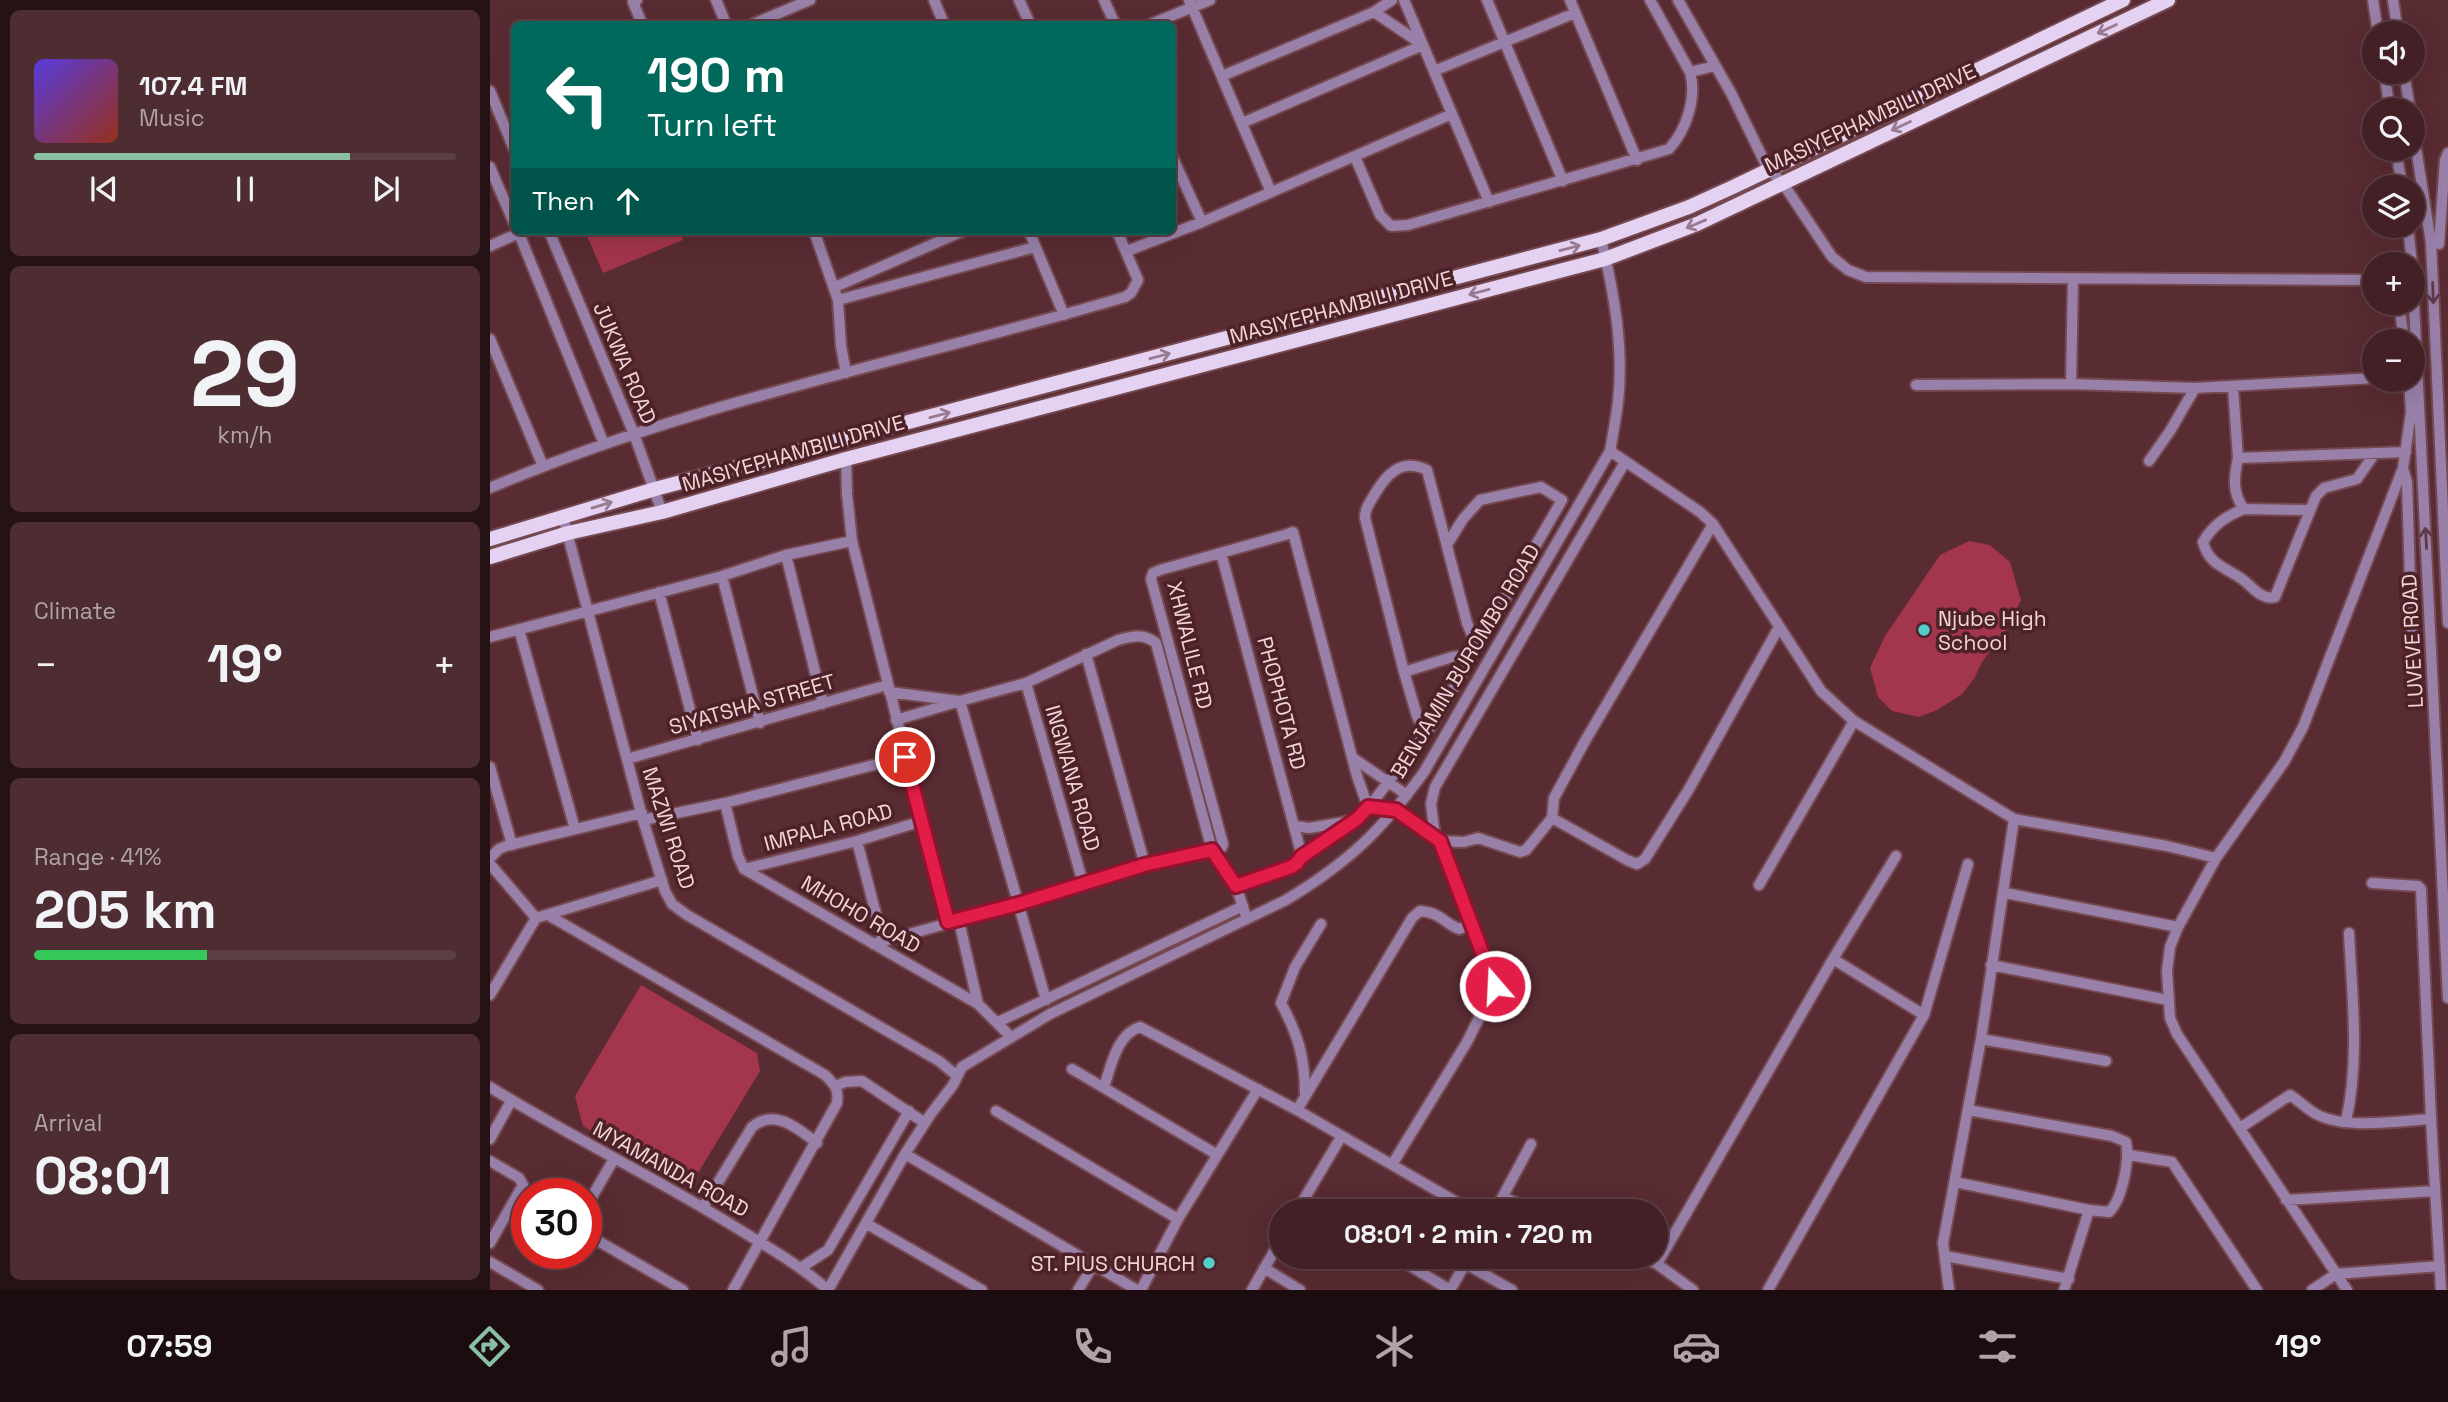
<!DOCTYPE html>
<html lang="en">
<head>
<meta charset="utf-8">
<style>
  body { margin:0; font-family:"Space Grotesk",sans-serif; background:#4d2d32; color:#f1f3f6; height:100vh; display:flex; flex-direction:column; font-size:26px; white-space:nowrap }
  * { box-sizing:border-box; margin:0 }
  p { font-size:23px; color:#afa3a7 }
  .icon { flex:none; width:38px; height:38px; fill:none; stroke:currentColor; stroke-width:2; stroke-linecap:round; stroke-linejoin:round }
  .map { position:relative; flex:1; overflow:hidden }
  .panel { display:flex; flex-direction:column; gap:10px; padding:10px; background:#251215; width:490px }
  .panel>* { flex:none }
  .top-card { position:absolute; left:21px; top:21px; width:665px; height:214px; border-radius:10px; box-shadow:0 7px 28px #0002,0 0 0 2px #5b3e43; background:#00695c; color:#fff; overflow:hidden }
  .controls { position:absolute; left:1872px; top:21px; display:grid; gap:14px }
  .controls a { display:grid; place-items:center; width:63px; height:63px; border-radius:50%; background:#432026; box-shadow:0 7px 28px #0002,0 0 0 2px #5b3e43; font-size:35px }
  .speed { position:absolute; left:21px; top:1178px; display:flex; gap:14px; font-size:35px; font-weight:700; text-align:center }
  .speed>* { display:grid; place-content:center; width:91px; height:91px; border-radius:50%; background:#432026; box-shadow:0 7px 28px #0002,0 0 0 2px #5b3e43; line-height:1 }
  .speed .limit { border:10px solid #d22; background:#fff; color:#111 }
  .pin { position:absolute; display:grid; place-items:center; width:60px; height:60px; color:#fff; margin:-30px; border:4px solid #fff; border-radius:50%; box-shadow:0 2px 7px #0007 }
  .me { position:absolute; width:77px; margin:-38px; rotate:341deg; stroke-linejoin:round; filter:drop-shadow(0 0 5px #0008) }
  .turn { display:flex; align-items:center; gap:24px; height:147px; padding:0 21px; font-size:32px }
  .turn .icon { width:91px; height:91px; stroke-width:2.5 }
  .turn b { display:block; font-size:49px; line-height:60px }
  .then { display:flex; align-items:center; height:66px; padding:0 21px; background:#0003; gap:14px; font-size:26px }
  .big { font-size:52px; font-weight:600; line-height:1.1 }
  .panel .card { flex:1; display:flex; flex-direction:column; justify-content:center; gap:10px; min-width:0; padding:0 24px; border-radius:10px; background:#4d2d32 }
  .panel .dial { align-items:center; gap:0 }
  .dial b { font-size:91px; line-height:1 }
  .song { display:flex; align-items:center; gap:21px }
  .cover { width:84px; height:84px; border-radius:10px; background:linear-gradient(135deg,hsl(250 70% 55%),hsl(10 70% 35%)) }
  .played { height:7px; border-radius:4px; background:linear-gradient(90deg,#8abfa5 75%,#5b3e43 75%) }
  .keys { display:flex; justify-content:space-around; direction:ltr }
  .heat { display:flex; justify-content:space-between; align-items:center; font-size:38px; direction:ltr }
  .charge { height:10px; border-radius:5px; background:linear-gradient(90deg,#34c759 41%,#5b3e43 0) }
  .trip { position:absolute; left:779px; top:1199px; width:399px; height:70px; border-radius:35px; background:#432026; box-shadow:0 7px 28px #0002,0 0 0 2px #5b3e43; font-weight:600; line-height:70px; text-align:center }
  .dock { display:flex; height:112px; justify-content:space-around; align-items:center; background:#1b0d0f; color:#afa3a7 }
  .dock .icon { width:49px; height:49px }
  .dock .current { color:#8abfa5 }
  .dock b { font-size:32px; color:#f1f3f6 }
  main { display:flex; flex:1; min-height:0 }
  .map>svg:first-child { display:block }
</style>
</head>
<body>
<main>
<section class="panel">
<div class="card">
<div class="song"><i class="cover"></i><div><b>107.4 FM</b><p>Music</p></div></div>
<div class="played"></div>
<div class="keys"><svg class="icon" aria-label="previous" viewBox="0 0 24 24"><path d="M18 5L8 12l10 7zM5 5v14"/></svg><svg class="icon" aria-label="pause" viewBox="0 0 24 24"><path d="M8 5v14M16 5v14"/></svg><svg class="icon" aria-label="next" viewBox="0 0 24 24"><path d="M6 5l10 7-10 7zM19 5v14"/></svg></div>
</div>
<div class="card dial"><b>29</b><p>km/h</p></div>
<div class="card"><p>Climate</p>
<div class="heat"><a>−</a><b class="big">19°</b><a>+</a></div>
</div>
<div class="card"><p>Range · 41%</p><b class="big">205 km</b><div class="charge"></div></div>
<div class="card"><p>Arrival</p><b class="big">08:01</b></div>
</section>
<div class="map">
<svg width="1958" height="1290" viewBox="0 0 1958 1290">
  <rect width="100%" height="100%" fill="#592b32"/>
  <path fill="#a3354c" d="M95,231H189L193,240L113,273Z
    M1479,541L1500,545L1520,562L1531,600L1520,625L1492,662L1484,679L1471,695L1447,710L1429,717L1402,711L1388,697L1380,668L1395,636L1450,555Z
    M151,985L267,1053L270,1071L205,1178L194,1186L93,1126L85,1096Z"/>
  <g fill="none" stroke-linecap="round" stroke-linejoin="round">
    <defs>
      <path id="minor" d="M147,0L143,2L152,24
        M226,0L236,24
        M444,0L454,24
        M529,0L540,24
        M614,0L625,24
        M699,0L781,192
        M914,0L999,202
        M997,0L1073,181
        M1080,0L1147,160
        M1160,0L1200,72
        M1188,0L1241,93L1278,169L1292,182L1342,257L1358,270L1376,277L1885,280
        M1883,0L1888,33
        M1903,0L1908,33
        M884,12L933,45
        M263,24L320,0
        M661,24L720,0
        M944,71L1085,13
        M1894,72L1900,110
        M1914,72L1920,110
        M732,76L884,12L902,0
        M0,91L24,149
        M752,123L933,45
        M1923,129L1941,243L1958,623
        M1906,149L1912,187
        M682,156L712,222
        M865,157L890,215L901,226L918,225L1179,149C1197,129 1207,97 1200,72L1225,66
        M0,167L24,223
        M1918,226L1922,264
        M28,231L114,444
        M59,231L144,434L172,512
        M324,231L348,300L351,346L356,373
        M539,231L574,315
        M1949,244L1955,160L1958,153
        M0,246L29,233
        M637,251L712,222L962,114
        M1923,283L1958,998
        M345,287L473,231
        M348,300L545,247
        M1909,303L1914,341
        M0,339L53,466
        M1581,384L1583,278
        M1426,385L1581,384L1705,388L1885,378
        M1743,387L1748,458L1916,452
        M1120,451L1210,512L1223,524L1331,691L1364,721L1524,819L1677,846L1726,858
        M1748,458C1744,477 1742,493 1754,509L1819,510
        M356,459L357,494L362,541L458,922
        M1659,461L1680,431L1705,388
        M1913,468L1917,482L1922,646
        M0,488C204,401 423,360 635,297L641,293L648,280L627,231
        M1754,509C1736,516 1723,525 1713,542C1719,565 1735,567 1752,579C1763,587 1770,600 1785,597L1826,496L1834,488L1867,479L1885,453
        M73,517L153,820L175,891L182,904L197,915L449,1061L466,1075L470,1070
        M731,553L810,849C811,858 809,862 801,867L746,886
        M296,555L333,704
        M232,576L270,723
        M169,592L208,740
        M29,629L85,829
        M0,637L232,576L296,555L362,541
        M596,654L655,865
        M914,672L962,657L970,656L979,659
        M536,683L593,883
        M399,692L470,701L536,683L628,640C643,636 653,633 666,643L722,850L746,886L757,919
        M406,720L470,701L556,1000
        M935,733L927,716L914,672L875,518C875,510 878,505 883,497C895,476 910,457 937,470L977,623L987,647
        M863,758L917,795
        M137,759L397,685
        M0,767L22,845
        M235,803L248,856L254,869L488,1004L520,1036
        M878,807L906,810L949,841L1005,986L977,1042L903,1163
        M1062,818L1137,860L1147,864L1155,859L1199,789L1289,627
        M153,820L235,803L415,757
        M805,826L819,828L861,821
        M945,836L941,804L945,787L1135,462
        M367,841L393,941
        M949,841L974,842L988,838L1030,852L1036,850L1062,818L1064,798L1095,741L1223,524
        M811,857L873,815L942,725L1072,500L1051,487L990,500L973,519L958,543
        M0,858L9,849L16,846L152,813
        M0,864L46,918
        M254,869L367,841L432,821
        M1882,883L1928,886L1931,889L1941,1119L1951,1290
        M1269,885L1364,721
        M1515,893L1688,927
        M58,915L335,1075C345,1085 349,1089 347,1103L243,1290
        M469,921L488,1004
        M383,944L528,904L655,865L732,847L733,844L661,579L663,573L670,570L798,534L803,532L867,776L878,807
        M1343,959L1434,1015
        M1501,965L1678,1000
        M0,995L46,918L172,880
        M508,1022L753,906
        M1491,1039L1616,1061
        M582,1069L726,1154
        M346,1086L355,1082L372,1081L435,1123
        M0,1087C82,1138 169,1179 250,1230C281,1249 311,1266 338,1290
        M614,1087C621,1066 627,1034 650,1027L807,1110L982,1211
        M815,1094C815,1057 808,1035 791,1003L805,967L831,924
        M807,1110L922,918L930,911C952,913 952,922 969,929L981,925
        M506,1111L688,1219
        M1856,1121C1870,1060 1862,996 1859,933
        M1750,1128L1800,1095C1809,1101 1817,1109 1826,1114C1855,1130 1909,1121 1941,1119
        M0,1139L21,1101
        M415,1154L647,1290
        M1639,1155L1682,1162L1767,1290
        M0,1161L29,1178L33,1185L0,1243
        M1465,1182L1599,1210L1619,1212C1632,1200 1640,1160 1636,1142L1622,1136L1478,1110
        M1013,1197L1045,1211
        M1796,1200L1945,1191
        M812,1202L827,1211
        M96,1207L124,1159
        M213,1207L262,1127C285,1108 307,1128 327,1143
        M807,1211L851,1137
        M1005,1211L1041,1144
        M377,1224L492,1290
        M96,1234L193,1290
        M904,1256L960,1290
        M1150,1256L1167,1264L1203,1290
        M1455,1256L1579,1279
        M0,1262L48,1290
        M976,1264L1022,1290
        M1167,1264L1343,959L1406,856
        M312,1267L338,1250L419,1111
        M774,1268L810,1290
        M338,1290L415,1154L440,1115L463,1085L472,1067L560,1014L796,900C859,862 891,831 934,772L1120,451C1123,434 1126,418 1128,402C1134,348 1124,292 1111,239
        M588,1290L604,1264
        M651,1290L688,1219L768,1089
        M762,1290L791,1239
        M960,1290L980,1256
        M1278,1290L1434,1015L1478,864
        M1459,1290L1453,1243L1491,1039L1524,819
        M1574,1290L1599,1210
        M1822,1290L1846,1274L1950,1266
        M1857,1290L1687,1034L1680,1018L1677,971L1680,947L1688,927L1726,858L1794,762L1813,727L1913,468L1921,412L1919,380"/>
      <path id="major" d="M0,539L165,489L1111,239L1199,207L1243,187L1633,0
        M0,557L78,533L172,512L356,459L1115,259L1207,224L1678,0"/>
    </defs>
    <use href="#minor" stroke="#754950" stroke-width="14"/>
    <use href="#major" stroke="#754950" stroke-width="18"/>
    <use href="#minor" stroke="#9880a9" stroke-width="10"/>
    <use href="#major" stroke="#e5d2f3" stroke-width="14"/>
  </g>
  <defs><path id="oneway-shaft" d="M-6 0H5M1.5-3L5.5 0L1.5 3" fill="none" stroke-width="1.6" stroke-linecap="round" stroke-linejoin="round" transform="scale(1.75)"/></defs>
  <g stroke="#997a8e">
    <use href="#oneway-shaft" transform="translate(1617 29) rotate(155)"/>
    <use href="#oneway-shaft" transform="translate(1411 126) rotate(155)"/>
    <use href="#oneway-shaft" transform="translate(1206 224) rotate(157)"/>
    <use href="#oneway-shaft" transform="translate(1080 248) rotate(-15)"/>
    <use href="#oneway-shaft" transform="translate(989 292) rotate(165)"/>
    <use href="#oneway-shaft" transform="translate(670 356) rotate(-15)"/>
    <use href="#oneway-shaft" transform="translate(450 415) rotate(-15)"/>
    <use href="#oneway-shaft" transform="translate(112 505) rotate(-17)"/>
  </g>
  <g stroke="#603948">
    <use href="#oneway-shaft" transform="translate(1943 293) rotate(88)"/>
    <use href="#oneway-shaft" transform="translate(1936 538) rotate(-93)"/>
  </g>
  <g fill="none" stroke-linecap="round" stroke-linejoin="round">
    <defs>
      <path id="route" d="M415,757L458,922L528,904L654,865L722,850L746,886L801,867L807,863L811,857L867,819L878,807L906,810L950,841L1005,986"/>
    </defs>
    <use href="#route" stroke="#92132f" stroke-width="18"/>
    <use href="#route" stroke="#e11d48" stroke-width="12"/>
  </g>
  <g fill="#54cdc8" stroke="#4d2128" stroke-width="2.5">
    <circle cx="1434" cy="630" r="7"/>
    <circle cx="719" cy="1263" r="7"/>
  </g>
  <g text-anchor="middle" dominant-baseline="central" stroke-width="7" stroke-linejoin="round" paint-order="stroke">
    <g font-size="21" fill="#f3d4d7" stroke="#4d2128">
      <text transform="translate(1380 118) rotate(-25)">MASIYEPHAMBILI DRIVE</text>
      <text transform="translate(851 307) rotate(-15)">MASIYEPHAMBILI DRIVE</text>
      <text transform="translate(135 363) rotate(67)">JUKWA ROAD</text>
      <text transform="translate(303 453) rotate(-16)">MASIYEPHAMBILI DRIVE</text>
      <text transform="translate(1922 641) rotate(-93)">LUVEVE ROAD</text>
      <text transform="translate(700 645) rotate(76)">XHWALILE RD</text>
      <text transform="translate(975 661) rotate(-59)">BENJAMIN BUROMBO ROAD</text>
      <text transform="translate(792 703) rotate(75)">PHOPHOTA RD</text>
      <text transform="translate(262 704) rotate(-16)">SIYATSHA STREET</text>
      <text transform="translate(583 778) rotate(74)">INGWANA ROAD</text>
      <text transform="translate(338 827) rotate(-15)">IMPALA ROAD</text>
      <text transform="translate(179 828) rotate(72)">MAZWI ROAD</text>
      <text transform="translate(371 914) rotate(30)">MHOHO ROAD</text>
      <text transform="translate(181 1169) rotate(29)">MYAMANDA ROAD</text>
    </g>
    <g font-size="21" fill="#f3d4d7" stroke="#4d2128" text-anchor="start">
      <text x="1448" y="618">Njube High<tspan x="1448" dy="24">School</tspan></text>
      <text x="705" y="1263" text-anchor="end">ST. PIUS CHURCH</text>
    </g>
  </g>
</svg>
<div class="controls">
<a><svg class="icon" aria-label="sound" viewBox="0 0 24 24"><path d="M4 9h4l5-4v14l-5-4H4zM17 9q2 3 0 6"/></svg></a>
<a><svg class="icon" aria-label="search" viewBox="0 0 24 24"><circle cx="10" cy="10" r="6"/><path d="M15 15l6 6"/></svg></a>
<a><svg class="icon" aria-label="layers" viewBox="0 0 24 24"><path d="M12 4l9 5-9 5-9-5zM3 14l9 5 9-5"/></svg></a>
<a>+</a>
<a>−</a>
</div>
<div class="speed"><div class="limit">30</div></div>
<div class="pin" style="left:415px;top:757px;background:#d93025"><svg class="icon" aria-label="arrive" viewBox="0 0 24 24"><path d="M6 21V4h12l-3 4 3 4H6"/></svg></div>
<svg class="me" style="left:1005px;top:986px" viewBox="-20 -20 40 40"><circle r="17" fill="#e11d48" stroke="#fff" stroke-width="3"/><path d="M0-11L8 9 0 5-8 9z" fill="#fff"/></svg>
<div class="trip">08:01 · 2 min · 720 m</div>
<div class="top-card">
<div class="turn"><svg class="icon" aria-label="left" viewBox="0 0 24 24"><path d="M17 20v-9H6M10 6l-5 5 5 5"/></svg><div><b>190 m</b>Turn left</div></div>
<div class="then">Then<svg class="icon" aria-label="ahead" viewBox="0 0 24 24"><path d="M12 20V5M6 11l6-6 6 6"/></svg></div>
</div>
</div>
</main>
<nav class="dock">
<b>07:59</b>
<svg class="icon current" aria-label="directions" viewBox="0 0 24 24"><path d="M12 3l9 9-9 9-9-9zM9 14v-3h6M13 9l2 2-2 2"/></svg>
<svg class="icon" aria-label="music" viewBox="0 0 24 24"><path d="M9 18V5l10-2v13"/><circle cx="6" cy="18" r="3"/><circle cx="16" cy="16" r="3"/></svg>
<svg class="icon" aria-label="phone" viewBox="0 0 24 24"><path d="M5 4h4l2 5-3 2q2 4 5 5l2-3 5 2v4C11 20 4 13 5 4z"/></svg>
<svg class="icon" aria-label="climate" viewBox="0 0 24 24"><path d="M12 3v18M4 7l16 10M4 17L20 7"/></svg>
<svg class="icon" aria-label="car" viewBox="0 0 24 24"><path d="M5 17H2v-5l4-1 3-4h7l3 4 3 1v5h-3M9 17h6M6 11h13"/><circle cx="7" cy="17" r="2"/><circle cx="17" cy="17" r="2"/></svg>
<svg class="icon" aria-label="filters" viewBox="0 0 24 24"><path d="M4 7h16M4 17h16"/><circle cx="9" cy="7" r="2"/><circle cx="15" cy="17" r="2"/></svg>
<b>19°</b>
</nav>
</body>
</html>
